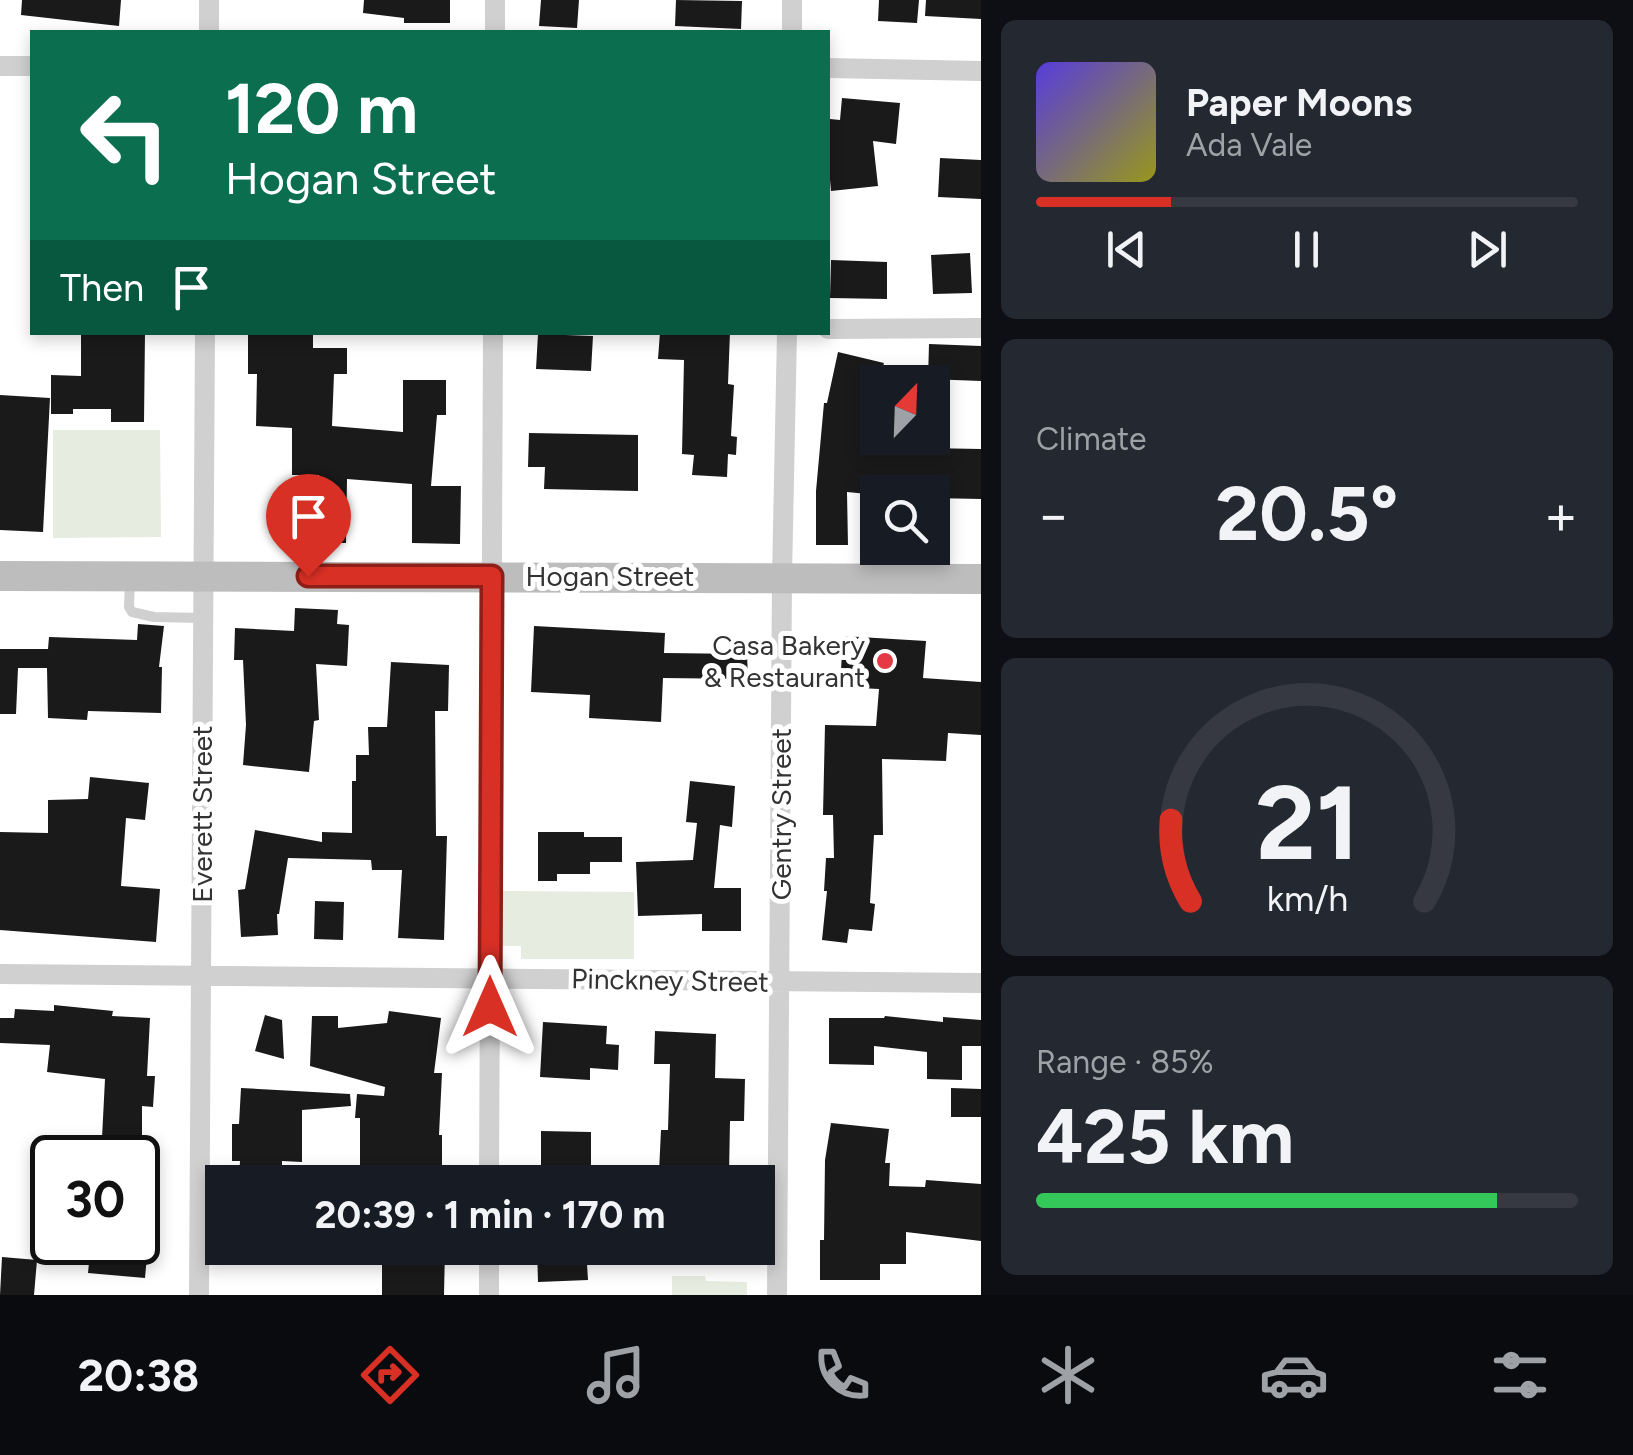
<!DOCTYPE html>
<html lang="en">
<head>
<meta charset="utf-8">
<style>
  body { margin:0; font-family:Figtree,sans-serif; background:#242831; color:#f1f3f6; height:100vh; display:flex; flex-direction:column; font-size:38px; white-space:nowrap }
  * { box-sizing:border-box; margin:0 }
  p { font-size:32px; color:#9ea1a6 }
  .icon { flex:none; width:55px; height:55px; fill:none; stroke:currentColor; stroke-width:2; stroke-linecap:round; stroke-linejoin:round }
  .map { position:relative; flex:1; overflow:hidden }
  .side { display:flex; flex-direction:column; gap:20px; padding:20px; background:#0d0f14; width:652px }
  .side>* { flex:none }
  .hud { position:absolute; left:30px; top:30px; width:800px; height:305px; border-radius:0px; box-shadow:0 5px 15px #0003; background:#0b6e4f; color:#fff; overflow:hidden }
  .needle { width:65px; rotate:23deg }
  .controls { position:absolute; left:860px; top:365px; display:grid; gap:20px }
  .controls a { display:grid; place-items:center; width:90px; height:90px; border-radius:0px; background:#171b24; box-shadow:0 5px 15px #0003; font-size:50px }
  .speed { position:absolute; left:30px; top:1135px; display:flex; gap:20px; font-size:50px; font-weight:700; text-align:center }
  .speed>* { display:grid; place-content:center; width:130px; height:130px; border-radius:50%; background:#171b24; box-shadow:0 5px 15px #0003; line-height:1 }
  .speed .limit { border:5px solid #111; border-radius:15px; background:#fff; color:#111 }
  .pin { position:absolute; display:grid; place-items:center; width:85px; height:85px; color:#fff; margin:-102px -42px; border-radius:50% 50% 50% 0; rotate:-45deg; box-shadow:0 0 10px #0007 }
  .pin .icon { rotate:45deg }
  .me { position:absolute; width:110px; margin:-55px; rotate:0deg; stroke-linejoin:round; filter:drop-shadow(0 0 8px #0008) }
  .turn { display:flex; align-items:center; gap:35px; height:210px; padding:0 30px; font-size:45px }
  .turn .icon { width:130px; height:130px; stroke-width:2.5 }
  .turn b { display:block; font-size:70px; line-height:85px }
  .then { display:flex; align-items:center; height:95px; padding:0 30px; background:#0003; gap:20px; font-size:38px }
  .big { font-size:75px; font-weight:700; line-height:1.1 }
  .side .card { flex:1; display:flex; flex-direction:column; justify-content:center; gap:15px; min-width:0; padding:0 35px; border-radius:15px; background:#242831 }
  .side .dial { align-items:center; gap:0 }
  .dial svg { height:260px; overflow:visible; fill:none; stroke:#363941; stroke-width:7; stroke-linecap:round; text-anchor:middle }
  .dial text { fill:#f1f3f6; stroke:none }
  .song { display:flex; align-items:center; gap:30px }
  .cover { width:120px; height:120px; border-radius:15px; background:linear-gradient(135deg,hsl(250 70% 55%),hsl(60 70% 35%)) }
  .played { height:10px; border-radius:5px; background:linear-gradient(90deg,#d93025 25%,#363941 25%) }
  .keys { display:flex; justify-content:space-around; direction:ltr }
  .heat { display:flex; justify-content:space-between; align-items:center; font-size:55px; direction:ltr }
  .charge { height:15px; border-radius:8px; background:linear-gradient(90deg,#34c759 85%,#363941 0) }
  .trip { position:absolute; left:205px; top:1165px; width:570px; height:100px; border-radius:0px; background:#171b24; box-shadow:0 5px 15px #0003; font-weight:700; line-height:100px; text-align:center }
  .menu { display:flex; height:160px; justify-content:space-around; align-items:center; background:#090b0e; color:#9ea1a6 }
  .menu .icon { width:70px; height:70px }
  .menu .active { color:#d93025 }
  .menu b { font-size:45px; color:#f1f3f6 }
  main { display:flex; flex:1; min-height:0 }
  .map>svg:first-child { display:block }
</style>
</head>
<body>
<main>
<div class="map">
<svg width="981" height="1295" viewBox="0 0 981 1295">
  <rect width="100%" height="100%" fill="#fff"/>
  <path fill="#e6ecdf" d="M53,430H160L161,537L53,538Z
    M502,891L634,892V959H521V946H503Z
    M672,1276H705L706,1281L747,1282V1295H672Z"/>
  <path fill="#1a1a1a" d="M22,0H121L119,26L21,15Z
    M364,0H450V23H404V18L363,13Z
    M541,0H579L577,28L539,26Z
    M676,0L742,1L741,29L675,26Z
    M879,0H919L917,23L878,21Z
    M926,0H981V19L925,16Z
    M842,98L900,103L896,144L873,141L878,186L831,191L828,157L830,119L840,120Z
    M940,158L981,160V199L938,197Z
    M970,253L972,293L933,294L931,255Z
    M831,260L887,262V299L830,298Z
    M81,332H145L144,422H111V409H73V414H51V375L81,376Z
    M248,332H313V348H347V374H334L332,426L403,432V380H446V415H437L431,486H461L460,544L412,543V484L347,479L346,543H316L319,475H292V428L256,426L257,374H248Z
    M660,332H730L728,384L734,385L731,436L737,437L736,455L728,454L727,477L692,475L694,455L682,454L684,360L658,359Z
    M538,334L593,336L591,371L536,369Z
    M929,344L981,346V381L928,379Z
    M838,352L884,363L878,382L873,447L927,453V448L981,449V499L932,498V492H878V495L847,492L848,545H816V491L824,403H827Z
    M0,395L50,398L43,532L0,530Z
    M529,433L638,435V491L544,489L545,467H528Z
    M295,608L338,610L337,624L349,625L347,666L316,664L319,720L314,721L309,772L243,765L246,725L243,660H234L235,628L294,631Z
    M138,624L164,626L159,667H162L161,713L88,711L87,720L48,718L47,668H18L16,714H0V649H48L49,637L137,640Z
    M534,626L665,633L664,653L747,654L748,679L663,678L661,722L589,718L590,695L531,692Z
    M843,636L926,641L923,678L981,682V735L948,733L946,761L882,759L883,835H874L870,903L875,904L872,931L849,929L847,943L822,940L827,891H824L826,858H834L833,815H823L825,725L876,726L879,689L840,687Z
    M391,662L449,665L448,711H435L436,836H447L444,940L398,938L402,870H372L371,860L288,858L279,914H277L278,935L241,937L238,890L245,889L255,830L322,842V832L352,833V781H356V755H369L368,727H387Z
    M90,777L149,783L145,820L126,818L121,886L160,889L156,942L0,930V832L48,833V800L88,799Z
    M690,781L735,786L732,827L720,825L714,888H741V931H702V914L638,916L636,862L693,860L697,823L686,822Z
    M538,832H584V837H622V862H590V874H557V881H538Z
    M315,901L344,902L343,940L314,939Z
    M54,1005L113,1011L112,1016L150,1018L147,1076H155L153,1107L142,1106V1157H80V1137L102,1138L105,1079L47,1072L50,1045L0,1043V1018H14L15,1009L54,1011Z
    M389,1011L441,1018L434,1073H442L439,1135H442V1182H397L398,1175H360V1118H355L357,1094L384,1096L385,1087L310,1066L312,1016H338V1028L387,1023Z
    M265,1015L282,1020L284,1059L255,1051Z
    M885,1016L943,1022V1017L981,1020V1046H962V1080L927,1079V1052L874,1046V1065L829,1064V1018H884Z
    M543,1022L607,1026L606,1044L619,1045L618,1070L590,1068V1080L540,1077Z
    M655,1031L716,1034L715,1078L745,1079L744,1121H730L729,1174L659,1172L661,1130H668L670,1064H654Z
    M241,1088L350,1094L351,1106L302,1110V1162L282,1161V1182H239L240,1161H232V1124H239Z
    M951,1088L981,1089V1117H951Z
    M831,1123L889,1129L885,1163H890L889,1186L925,1187L926,1180L981,1184V1241L906,1232V1264H880V1280H820V1240H824L825,1160Z
    M541,1131L591,1132V1172L541,1171Z
    M91,1242L148,1245L145,1278L88,1273Z
    M382,1248H445L444,1295H382Z
    M537,1248H586L588,1280L538,1282Z
    M2,1257L37,1260L34,1295H0Z"/>
  <g fill="none" stroke-linecap="round" stroke-linejoin="round">
    <path stroke="#d0d0d0" stroke-width="10" d="M130,578L129,607L132,612L154,617L202,618"/>
    <path stroke="#d0d0d0" stroke-width="20" d="M209,0V32
      M792,0V32
      M495,32V0
      M0,66H32
      M828,68L981,71
      M828,329L981,328
      M0,974L981,983
      M489,1182L493,332
      M199,1295L205,332
      M489,1295V1248
      M777,1295L782,577L787,332"/>
    <path stroke="#bdbdbd" stroke-width="30" d="M0,576L981,579"/>
  </g>
  <g fill="none" stroke-linecap="round" stroke-linejoin="round">
    <defs>
      <path id="route" d="M308,576H492L490,1007"/>
    </defs>
    <use href="#route" stroke="#8d1f18" stroke-width="25"/>
    <use href="#route" stroke="#d93025" stroke-width="18"/>
  </g>
  <circle fill="#e63946" stroke="#fff" stroke-width="4" cx="885" cy="661" r="10"/>
  <g text-anchor="middle" dominant-baseline="central" stroke-width="10" stroke-linejoin="round" paint-order="stroke">
    <g font-size="28" fill="#333" stroke="#fff">
      <text x="610" y="576">Hogan Street</text>
      <text transform="translate(202 814) rotate(-90)">Everett Street</text>
      <text transform="translate(781 814) rotate(-90)">Gentry Street</text>
      <text transform="translate(670 980) rotate(1)">Pinckney Street</text>
    </g>
    <g font-size="28" fill="#333" stroke="#fff" text-anchor="end">
      <text x="865" y="645">Casa Bakery<tspan x="865" dy="32">&amp; Restaurant</tspan></text>
    </g>
  </g>
</svg>
<div class="controls">
<a><svg class="needle" viewBox="-14 -14 28 28"><path d="M0-13l5 13h-10z" fill="#e53935"/><path d="M0 13l5-13h-10z" fill="#9ea1a6"/></svg></a>
<a><svg class="icon" aria-label="search" viewBox="0 0 24 24"><circle cx="10" cy="10" r="6"/><path d="M15 15l6 6"/></svg></a>
</div>
<div class="speed"><div class="limit">30</div></div>
<div class="pin" style="left:308px;top:576px;background:#d93025"><svg class="icon" aria-label="arrive" viewBox="0 0 24 24"><path d="M6 21V4h12l-3 4 3 4H6"/></svg></div>
<svg class="me" style="left:490px;top:1007px" viewBox="-20 -20 40 40"><path d="M0-17L14 15 0 8-14 15z" fill="#d93025" stroke="#fff" stroke-width="4"/></svg>
<div class="trip">20:39 · 1 min · 170 m</div>
<div class="hud">
<div class="turn"><svg class="icon" aria-label="left" viewBox="0 0 24 24"><path d="M17 20v-9H6M10 6l-5 5 5 5"/></svg><div><b>120 m</b>Hogan Street</div></div>
<div class="then">Then<svg class="icon" aria-label="arrive" viewBox="0 0 24 24"><path d="M6 21V4h12l-3 4 3 4H6"/></svg></div>
</div>
</div>
<section class="side">
<div class="card">
<div class="song"><i class="cover"></i><div><b>Paper Moons</b><p>Ada Vale</p></div></div>
<div class="played"></div>
<div class="keys"><svg class="icon" aria-label="previous" viewBox="0 0 24 24"><path d="M18 5L8 12l10 7zM5 5v14"/></svg><svg class="icon" aria-label="pause" viewBox="0 0 24 24"><path d="M8 5v14M16 5v14"/></svg><svg class="icon" aria-label="next" viewBox="0 0 24 24"><path d="M6 5l10 7-10 7zM19 5v14"/></svg></div>
</div>
<div class="card"><p>Climate</p>
<div class="heat"><a>−</a><b class="big">20.5°</b><a>+</a></div>
</div>
<div class="card dial"><svg viewBox="0 0 100 80">
<path d="M14 69A42 42 0 1 1 86 69"/>
<path d="M14 69A42 42 0 0 1 8 44" stroke="#d93025"/>
<text x="50" y="56" font-size="32" font-weight="700">21</text>
<text x="50" y="72" font-size="11">km/h</text>
</svg></div>
<div class="card"><p>Range · 85%</p><b class="big">425 km</b><div class="charge"></div></div>
</section>
</main>
<nav class="menu">
<b>20:38</b>
<svg class="icon active" aria-label="directions" viewBox="0 0 24 24"><path d="M12 3l9 9-9 9-9-9zM9 14v-3h6M13 9l2 2-2 2"/></svg>
<svg class="icon" aria-label="music" viewBox="0 0 24 24"><path d="M9 18V5l10-2v13"/><circle cx="6" cy="18" r="3"/><circle cx="16" cy="16" r="3"/></svg>
<svg class="icon" aria-label="phone" viewBox="0 0 24 24"><path d="M5 4h4l2 5-3 2q2 4 5 5l2-3 5 2v4C11 20 4 13 5 4z"/></svg>
<svg class="icon" aria-label="climate" viewBox="0 0 24 24"><path d="M12 3v18M4 7l16 10M4 17L20 7"/></svg>
<svg class="icon" aria-label="car" viewBox="0 0 24 24"><path d="M5 17H2v-5l4-1 3-4h7l3 4 3 1v5h-3M9 17h6M6 11h13"/><circle cx="7" cy="17" r="2"/><circle cx="17" cy="17" r="2"/></svg>
<svg class="icon" aria-label="filters" viewBox="0 0 24 24"><path d="M4 7h16M4 17h16"/><circle cx="9" cy="7" r="2"/><circle cx="15" cy="17" r="2"/></svg>
</nav>
</body>
</html>
